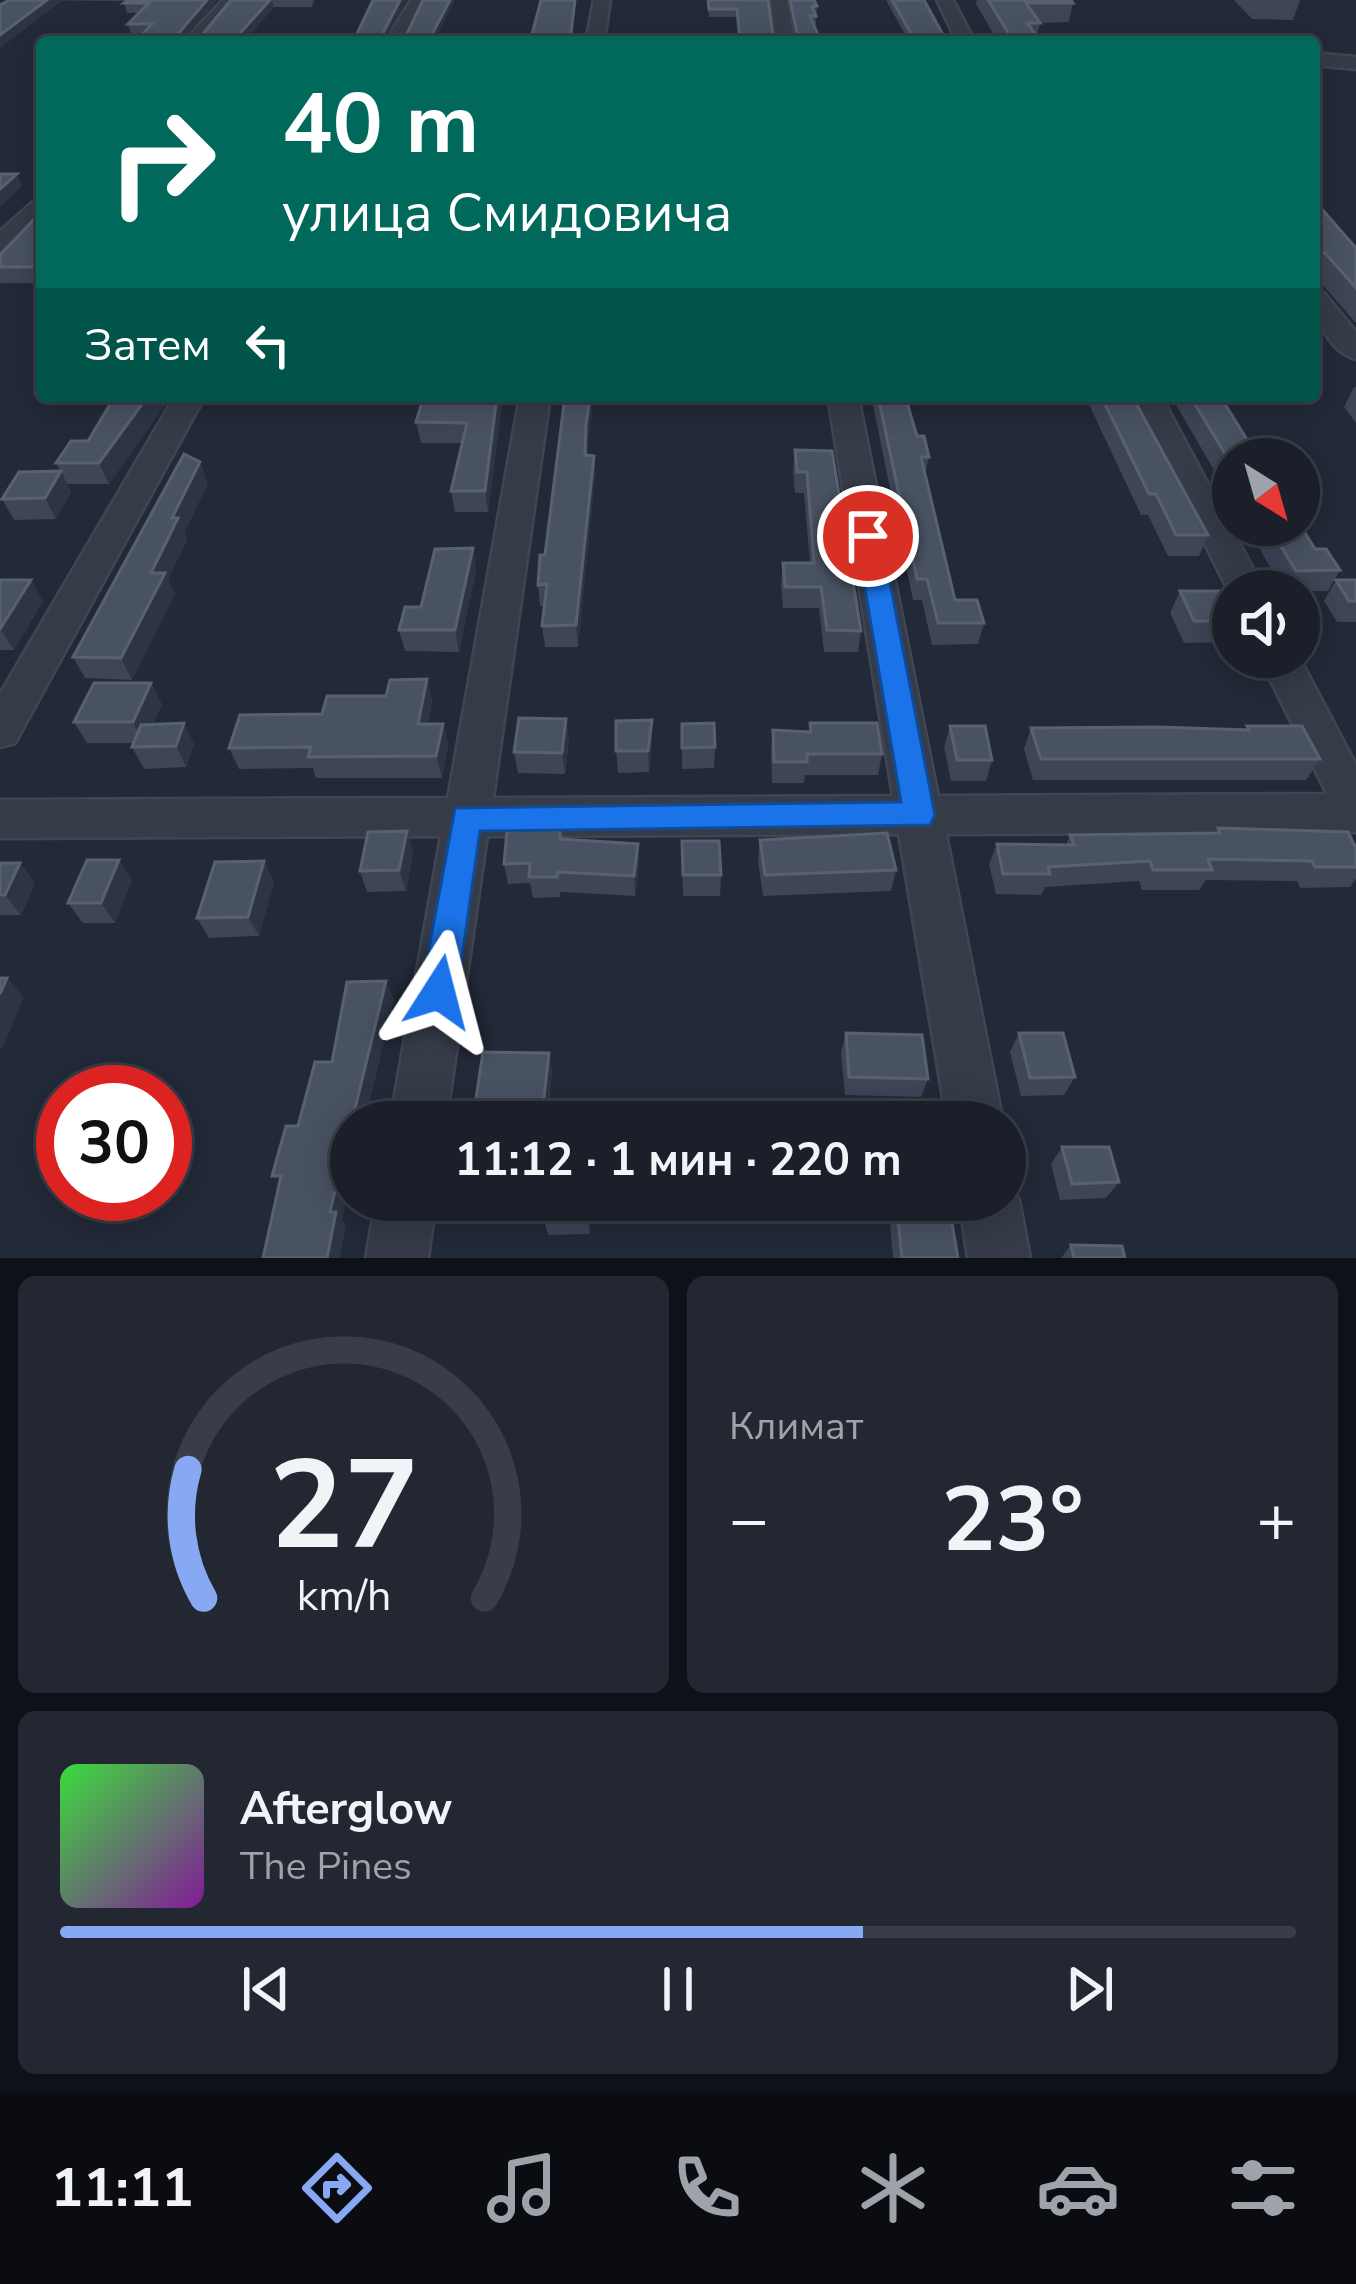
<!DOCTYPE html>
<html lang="ru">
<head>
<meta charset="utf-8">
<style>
  body { margin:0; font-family:"Nunito Sans",sans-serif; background:#232732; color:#f1f3f6; height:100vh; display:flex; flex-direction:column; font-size:45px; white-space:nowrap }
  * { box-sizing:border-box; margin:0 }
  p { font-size:39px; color:#9fa2a8 }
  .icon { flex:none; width:66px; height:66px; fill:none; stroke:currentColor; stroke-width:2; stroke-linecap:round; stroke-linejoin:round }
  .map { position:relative; height:1258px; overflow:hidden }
  .details { display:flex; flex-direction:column; gap:18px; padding:18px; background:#0e1117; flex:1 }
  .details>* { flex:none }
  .hud { position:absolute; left:36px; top:36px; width:1284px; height:366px; border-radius:12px; box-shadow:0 6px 30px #0003,0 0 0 3px #383d47; background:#00695c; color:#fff; overflow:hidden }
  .needle { width:78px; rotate:143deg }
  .controls { position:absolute; left:1212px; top:438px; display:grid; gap:24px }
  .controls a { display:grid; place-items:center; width:108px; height:108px; border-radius:50%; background:#1a1f2a; box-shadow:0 6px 30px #0003,0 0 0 3px #383d47; font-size:60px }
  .speed { position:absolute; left:36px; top:1065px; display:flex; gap:24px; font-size:60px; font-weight:700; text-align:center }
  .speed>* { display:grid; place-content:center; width:156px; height:156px; border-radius:50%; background:#1a1f2a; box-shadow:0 6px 30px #0003,0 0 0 3px #383d47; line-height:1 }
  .speed .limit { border:18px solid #d22; background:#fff; color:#111 }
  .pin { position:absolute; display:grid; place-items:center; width:102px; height:102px; color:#fff; margin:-51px; border:6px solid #fff; border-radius:50%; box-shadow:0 3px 12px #0007 }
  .me { position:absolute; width:132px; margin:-66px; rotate:9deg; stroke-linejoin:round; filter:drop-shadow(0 0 9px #0008) }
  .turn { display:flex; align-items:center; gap:42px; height:252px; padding:0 48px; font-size:54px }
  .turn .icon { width:156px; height:156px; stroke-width:2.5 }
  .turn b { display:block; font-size:84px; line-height:102px }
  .then { display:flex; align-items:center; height:114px; padding:0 48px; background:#0003; gap:24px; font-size:45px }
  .big { font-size:90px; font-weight:700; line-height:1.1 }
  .details .tile { flex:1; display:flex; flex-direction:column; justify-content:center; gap:18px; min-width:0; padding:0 42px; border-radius:18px; background:#232732 }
  .details .dial { align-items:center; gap:0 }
  .dial svg { height:312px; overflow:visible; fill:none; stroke:#383d47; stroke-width:7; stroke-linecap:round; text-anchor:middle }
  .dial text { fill:#f1f3f6; stroke:none }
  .song { display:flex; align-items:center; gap:36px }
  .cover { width:144px; height:144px; border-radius:18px; background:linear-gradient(135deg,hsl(120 70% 55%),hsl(290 70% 35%)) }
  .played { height:12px; border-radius:6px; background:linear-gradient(90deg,#87a8f2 65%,#383d47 65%) }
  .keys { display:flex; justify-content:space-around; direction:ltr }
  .heat { display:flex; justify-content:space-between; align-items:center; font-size:66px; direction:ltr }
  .details .tiles { flex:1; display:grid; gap:18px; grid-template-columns:1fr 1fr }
  .tile:last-child { grid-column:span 2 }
  .trip { position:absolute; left:330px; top:1101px; width:696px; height:120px; border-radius:60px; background:#1a1f2a; box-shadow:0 6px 30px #0003,0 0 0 3px #383d47; font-weight:700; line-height:120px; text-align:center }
  .tab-bar { display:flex; height:192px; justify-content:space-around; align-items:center; background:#0a0c11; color:#9fa2a8 }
  .tab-bar .icon { width:84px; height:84px }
  .tab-bar .active { color:#87a8f2 }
  .tab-bar b { font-size:54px; color:#f1f3f6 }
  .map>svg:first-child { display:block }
</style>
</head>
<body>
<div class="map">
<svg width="1356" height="1258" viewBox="0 0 1356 1258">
  <rect width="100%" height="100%" fill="#222938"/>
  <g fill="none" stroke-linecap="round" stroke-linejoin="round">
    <defs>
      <path id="minor" d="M223,0H240L202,42H183Z
        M411,0H427L403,42H385Z
        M594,0H610L604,42H586Z
        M771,0H787L794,42H776Z
        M937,0H953L975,42H957Z
        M1314,53L1356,57V69L1314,65Z
        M42,194V215L9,251L0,254V231Z
        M1314,291L1324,293L1356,332V359C1328,351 1314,317 1314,291Z
        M175,396H205L15,743L0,747V694Z
        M520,396H550L493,798L893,796L828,396H858L938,796L1327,794L1259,657H1299L1356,765V832L946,834L1003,1122H947L899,834L487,836L446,1122H390L441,836L0,838V800L448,798Z
        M1131,396H1161L1265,591H1233V600Z
        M1005,1177L1019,1200L1030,1258H968L959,1200H1005Z
        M376,1200H436L428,1258H366Z"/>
    </defs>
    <use href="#minor" stroke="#3f4551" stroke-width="5"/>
    <use href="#minor" fill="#353c48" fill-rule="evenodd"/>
  </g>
  <path fill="#3d4556" d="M10,0H217L188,35H202L231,0H314L312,7H274L244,42L131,34L128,24L139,13H127L124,3L126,1Z
    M707,0H769L773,37H796L788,0H814L817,6L816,24H813L821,42H739L737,17H709Z
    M886,0H924L947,42H909Z
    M977,0H1071L1073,3L1069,22L1040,23L1037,36L1041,42H998L976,4Z
    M1234,0H1300L1293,20L1252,19Z
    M1314,200L1356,248V323L1314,275Z
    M42,211V283H0V255Z
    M1354,387H1356V423L1344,407Z
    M115,396H171L109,484H67L71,492L56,519L14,520L2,499L60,471L56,463L88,441Z
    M252,396H286L281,403L253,402Z
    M871,396H905L917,436L929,457L925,474L955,600L984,623L978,644L932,645L922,600H913Z
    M1085,396H1132L1208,535L1199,556H1168L1148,515H1141Z
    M1171,396H1220L1233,459V503Z
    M501,412L488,512H455L451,491L462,443H421L416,422Z
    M588,446L587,455L594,456L595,477L578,647H545L542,626L544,606H540L538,585L545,555Z
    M795,450L832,451L861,631L858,652H824L819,608H783L781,585L783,563H810L804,493H795L793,471Z
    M208,483L184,533L187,540L168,579L175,594L132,680L85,678L73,657Z
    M1246,525H1299L1315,549L1340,570L1328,591H1284Z
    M473,548L476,570L459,652L405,651L399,630Z
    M0,580L43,601L14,650H0Z
    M1336,580H1356V622H1337L1324,601Z
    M1180,591H1233V642L1184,643L1170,613Z
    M427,679L432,701L428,724H443L448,745L442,778H316L313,768L239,769L229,748L322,714L386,696Z
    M151,683L162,705L153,724L194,744L186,767L144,769L132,747L134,743H87L74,722Z
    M566,719L569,740L565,774L518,773L514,752Z
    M652,720V742L649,772L618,773L616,751Z
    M810,723L882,754L878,775H805L804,783H772L771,752L773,730L809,732Z
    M682,724L715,747L714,768L682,769Z
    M950,726L992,760L986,781H951L944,747Z
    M1247,726L1320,759L1306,780H1033L1024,749L1031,728L1245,730Z
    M1218,828L1356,848V879L1350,887L1300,888L1297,881L1206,880L1199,890H1142L1139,881L1045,887L1041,895L996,894L989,864L997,844L1066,845L1070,835L1214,833Z
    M561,839L638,844L639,864L635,896L560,892V897L533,898L530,883L508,884L504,864Z
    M760,840L896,870L891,891L763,896L758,861Z
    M682,841L721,875L720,896H683Z
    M413,852L406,891L367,892L360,871Z
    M119,860L132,880L115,923H83L68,903Z
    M264,861L274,882L259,936L209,938L197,918Z
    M0,863H20L35,883L21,915H0Z
    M846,1033L928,1079L921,1097L845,1095L841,1052Z
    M1019,1033L1075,1077L1064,1095L1021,1096L1010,1052Z
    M552,1071L547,1122H481L475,1105Z
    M1062,1147L1119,1182L1106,1198L1060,1200L1051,1164Z
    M545,1200H591L590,1234L548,1235L544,1220Z
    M888,1200H948L958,1258H893Z
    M1071,1245L1125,1258H1061Z"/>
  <path fill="#2d3545" d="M47,0L62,1L0,48V35Z
    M207,0H217L182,42L177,35Z
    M270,0H272L274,7L244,42H232Z
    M400,0H406L384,42L381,37Z
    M450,0H455L434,42H428Z
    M17,174L22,186L0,207V189Z
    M148,396H171L109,484L99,463Z
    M497,396H505L501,412L488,512L485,491Z
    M590,396H594L588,446L587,476L586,425Z
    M594,456L595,477L578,647L576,625Z
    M200,462L208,483L184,533L187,540L168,579L175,594L132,680L121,658L172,518Z
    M61,471L71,492L56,519L45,498Z
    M473,548L476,570L459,652L455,630Z
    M31,580L43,601L14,650L0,629Z
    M427,679L432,701L424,746L418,724Z
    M151,683L162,705L144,743L133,722Z
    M566,719L569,740L565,774L562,753Z
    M652,720V742L649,772L648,751Z
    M184,723L194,744L186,767L176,746Z
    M443,724L448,745L442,778L436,756Z
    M407,831L413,852L406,891L399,870Z
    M638,844L639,864L635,896L634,876Z
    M119,860L132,880L115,923L101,903Z
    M264,861L274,882L259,936L248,917Z
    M20,863L35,883L21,915L5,895Z
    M7,978L24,997L2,1050L0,1047V994Z
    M386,981L394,1000L365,1122H352Z
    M549,1053L552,1071L546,1122L543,1106Z
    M351,1126V1182L342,1220L346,1227L340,1258H327L330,1212Z
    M588,1200H591L590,1234L588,1219Z"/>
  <path fill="#495262" stroke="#596171" stroke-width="3" d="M10,0H47L0,35V5Z
    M128,0H207L177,35H202L231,0H270L232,42H135L152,24H128L149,3H124Z
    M373,0H400L381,37L406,36L423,0H450L428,42H353Z
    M541,0H575L570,42H530Z
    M708,0H768L773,37H798L790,0H814L817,6L812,7L816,16H810L821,42H740L737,9H709Z
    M892,0H924L947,42H916Z
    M988,0H1071L1073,3H1026L1040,23H1027L1041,42H1014Z
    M0,174H17L0,189Z
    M1314,200L1356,248V288L1325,253H1314Z
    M42,211V267H0V255Z
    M115,396H148L99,463H56L71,441H88Z
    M424,396H497L485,491H451L467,423L416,422Z
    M565,396H590L586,425L585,455L594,456L576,625L542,626L547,584L538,585L540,555H545Z
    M878,396H905L917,436H924L929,457H921L955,600H977L984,623H938L927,579H917Z
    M1101,396H1132L1208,535H1176L1156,494H1149Z
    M1190,396H1220L1259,459H1233V467Z
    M795,450L832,451L861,631L827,630L821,587H785L783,563H814L807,472H797Z
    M184,454L200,462L172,518H178L151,573H165L121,658L73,657Z
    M61,471L45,498L2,499L19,472Z
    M1299,523L1315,549H1326L1340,570L1296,571L1268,525H1299Z
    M473,548L455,630H399L405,607H421L435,549Z
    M0,580H31L0,629Z
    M1336,580H1356V601H1349Z
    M1180,591H1233V621H1194Z
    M427,679L418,724H443L436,756L308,757L311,747L229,748L240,715L322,714L327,696H386L390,680Z
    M94,683H151L133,722H74Z
    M519,718L566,719L562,753L514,752Z
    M652,720L648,751H616V721Z
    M184,723L176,746L132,747L141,725Z
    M714,723L715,747L682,748V724Z
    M810,723H877L882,754H807V762H774L773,730L811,732Z
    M950,726H985L992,760H957Z
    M1247,726H1302L1320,759H1041L1031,728L1158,727L1249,730Z
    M1218,828L1348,832L1356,848V867H1315L1312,861L1208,859L1212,870H1153L1150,861L1048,867L1050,874H1003L997,844L1074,845L1070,835L1220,833Z
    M560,830V839L638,844L634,876L558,872L557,877H529L530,863L504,864L507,831Z
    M407,831L399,870L360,871L368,832Z
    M887,833L896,870L765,875L760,840Z
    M682,841H719L721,875H683Z
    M87,860H119L101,903H68Z
    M264,861L248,917L197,918L215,862Z
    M0,863H20L5,895H0Z
    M0,978H7L0,994Z
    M386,981L330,1212H336L327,1258H263L281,1176H272L286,1126H298L315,1062H332L347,982Z
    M846,1033L922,1035L928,1079L849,1077Z
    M1019,1033H1063L1075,1077L1030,1078Z
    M483,1052L549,1053L543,1106L475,1105Z
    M1062,1147H1109L1119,1182L1072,1184Z
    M545,1200H588V1219L544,1220Z
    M896,1200H948L958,1258H902Z
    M1071,1245L1122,1246L1125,1258H1074Z"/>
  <path fill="#1a73e8" stroke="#114b97" stroke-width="3" d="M868,528L881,536L935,815L930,825L480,831L457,992L452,1004L439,1009L426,1004L421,992L455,808L901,802L856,536Z"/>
</svg>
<div class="controls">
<a><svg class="needle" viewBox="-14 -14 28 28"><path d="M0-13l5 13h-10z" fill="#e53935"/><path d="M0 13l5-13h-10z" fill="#9fa2a8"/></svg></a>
<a><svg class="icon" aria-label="sound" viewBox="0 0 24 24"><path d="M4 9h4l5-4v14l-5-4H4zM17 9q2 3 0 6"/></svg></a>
</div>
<div class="speed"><div class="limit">30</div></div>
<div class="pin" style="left:868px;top:536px;background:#d93025"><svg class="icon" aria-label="arrive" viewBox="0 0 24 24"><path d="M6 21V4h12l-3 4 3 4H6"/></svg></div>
<svg class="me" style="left:439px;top:992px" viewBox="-20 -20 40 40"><path d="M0-17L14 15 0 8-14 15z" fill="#1a73e8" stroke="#fff" stroke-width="4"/></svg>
<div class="trip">11:12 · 1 мин · 220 m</div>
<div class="hud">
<div class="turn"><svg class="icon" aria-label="right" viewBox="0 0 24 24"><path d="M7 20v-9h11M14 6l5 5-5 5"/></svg><div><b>40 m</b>улица Смидовича</div></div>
<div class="then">Затем<svg class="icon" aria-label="left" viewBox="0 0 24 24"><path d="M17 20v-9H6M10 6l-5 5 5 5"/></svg></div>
</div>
</div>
<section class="details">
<div class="tiles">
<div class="tile dial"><svg viewBox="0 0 100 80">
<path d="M14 69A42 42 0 1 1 86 69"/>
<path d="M14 69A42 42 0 0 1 10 36" stroke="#87a8f2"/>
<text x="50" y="56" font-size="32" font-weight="700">27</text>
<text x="50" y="72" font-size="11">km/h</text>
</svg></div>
<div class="tile"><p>Климат</p>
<div class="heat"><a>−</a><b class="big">23°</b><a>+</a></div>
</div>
<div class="tile">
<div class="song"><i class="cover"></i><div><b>Afterglow</b><p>The Pines</p></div></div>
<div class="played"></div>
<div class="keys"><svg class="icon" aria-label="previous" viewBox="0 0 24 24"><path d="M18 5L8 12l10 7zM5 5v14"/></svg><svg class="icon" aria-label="pause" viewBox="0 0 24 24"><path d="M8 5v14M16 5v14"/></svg><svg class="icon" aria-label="next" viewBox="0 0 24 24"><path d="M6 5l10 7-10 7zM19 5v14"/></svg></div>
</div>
</div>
</section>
<nav class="tab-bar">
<b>11:11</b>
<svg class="icon active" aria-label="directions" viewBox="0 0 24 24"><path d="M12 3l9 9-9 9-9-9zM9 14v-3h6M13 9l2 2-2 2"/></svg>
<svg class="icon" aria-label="music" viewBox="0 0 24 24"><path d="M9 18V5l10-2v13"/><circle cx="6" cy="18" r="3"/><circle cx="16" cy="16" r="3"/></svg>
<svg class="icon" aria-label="phone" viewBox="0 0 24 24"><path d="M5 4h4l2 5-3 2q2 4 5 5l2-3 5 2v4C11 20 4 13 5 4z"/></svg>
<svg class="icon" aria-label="climate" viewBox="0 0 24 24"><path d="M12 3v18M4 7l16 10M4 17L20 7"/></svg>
<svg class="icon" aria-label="car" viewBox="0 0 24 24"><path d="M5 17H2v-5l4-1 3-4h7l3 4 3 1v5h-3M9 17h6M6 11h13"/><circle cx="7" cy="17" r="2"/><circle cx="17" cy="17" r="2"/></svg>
<svg class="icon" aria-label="filters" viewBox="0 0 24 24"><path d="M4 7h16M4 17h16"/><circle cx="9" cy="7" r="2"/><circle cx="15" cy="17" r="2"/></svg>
</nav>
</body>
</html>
